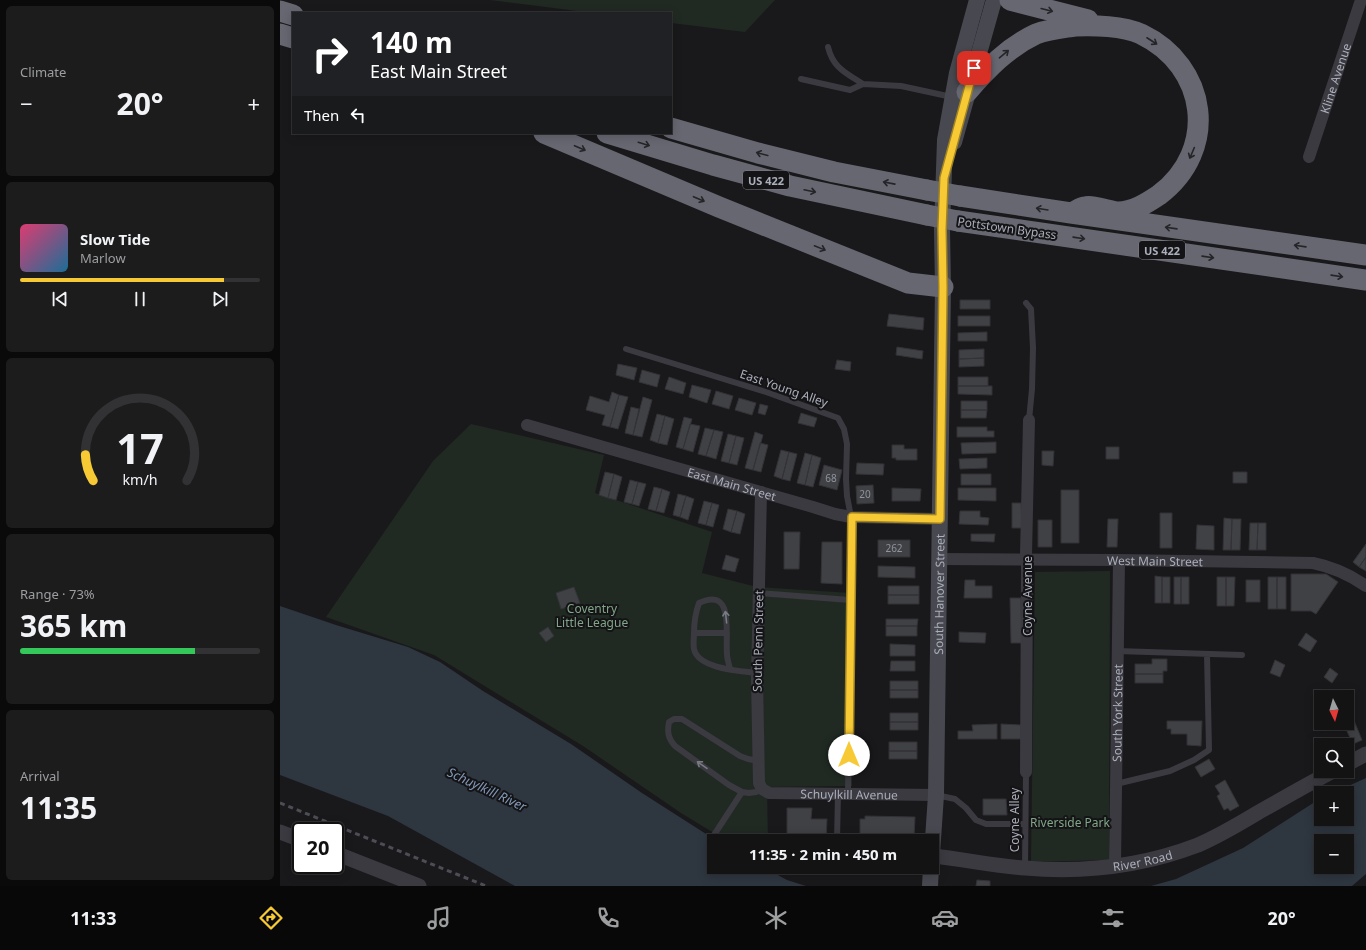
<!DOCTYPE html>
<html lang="en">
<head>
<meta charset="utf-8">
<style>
  body { margin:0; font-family:"Noto Sans",sans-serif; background:#1c1c1d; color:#f1f3f6; height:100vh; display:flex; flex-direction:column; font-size:15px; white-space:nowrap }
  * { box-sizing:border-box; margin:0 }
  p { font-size:13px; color:#9d9ea0 }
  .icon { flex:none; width:22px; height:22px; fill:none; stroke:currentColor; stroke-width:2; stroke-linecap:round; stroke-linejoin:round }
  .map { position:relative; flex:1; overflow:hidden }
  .side { display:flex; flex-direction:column; gap:6px; padding:6px; background:#0a0a0b; width:280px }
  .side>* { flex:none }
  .guide { position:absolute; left:12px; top:12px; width:380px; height:122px; border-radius:0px; box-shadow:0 2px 10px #0003,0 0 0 1px #323234; background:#202124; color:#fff; overflow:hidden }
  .needle { width:26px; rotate:175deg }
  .controls { position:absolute; left:1034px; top:690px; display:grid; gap:8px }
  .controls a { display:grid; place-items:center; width:40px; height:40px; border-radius:0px; background:#131314; box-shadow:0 2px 10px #0003,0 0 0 1px #323234; font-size:20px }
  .speed { position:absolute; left:12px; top:822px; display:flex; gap:8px; font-size:20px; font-weight:700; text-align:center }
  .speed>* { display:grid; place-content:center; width:52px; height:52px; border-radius:50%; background:#131314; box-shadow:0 2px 10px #0003,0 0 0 1px #323234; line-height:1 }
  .speed .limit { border:2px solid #111; border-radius:6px; background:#fff; color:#111 }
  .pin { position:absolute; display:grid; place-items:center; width:34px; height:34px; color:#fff; margin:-17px; border-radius:8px; box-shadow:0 2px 6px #0006 }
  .me { position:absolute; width:44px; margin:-22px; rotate:0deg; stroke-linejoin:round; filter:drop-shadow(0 0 3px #0008) }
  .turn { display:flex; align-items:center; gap:14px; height:84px; padding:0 12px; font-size:18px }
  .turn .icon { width:52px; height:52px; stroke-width:2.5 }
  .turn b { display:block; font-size:28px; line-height:34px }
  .then { display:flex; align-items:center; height:38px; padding:0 12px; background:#0003; gap:8px; font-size:15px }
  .big { font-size:30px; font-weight:700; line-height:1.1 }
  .side .widget { flex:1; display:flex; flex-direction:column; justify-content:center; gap:6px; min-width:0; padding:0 14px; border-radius:6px; background:#1c1c1d }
  .side .dial { align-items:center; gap:0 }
  .dial svg { height:104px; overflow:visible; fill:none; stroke:#323234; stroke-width:7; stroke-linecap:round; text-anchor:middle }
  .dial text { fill:#f1f3f6; stroke:none }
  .song { display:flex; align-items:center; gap:12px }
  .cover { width:48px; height:48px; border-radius:6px; background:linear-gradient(135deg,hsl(340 70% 55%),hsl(200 70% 35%)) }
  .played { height:4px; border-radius:2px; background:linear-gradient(90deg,#f7ca35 85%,#323234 85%) }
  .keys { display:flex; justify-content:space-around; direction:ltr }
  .heat { display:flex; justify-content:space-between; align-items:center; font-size:22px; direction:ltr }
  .charge { height:6px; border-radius:3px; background:linear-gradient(90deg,#34c759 73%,#323234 0) }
  .trip { position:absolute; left:427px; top:834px; width:232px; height:40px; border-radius:0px; background:#131314; box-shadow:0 2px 10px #0003,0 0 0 1px #323234; font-weight:700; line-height:40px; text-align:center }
  .dock { display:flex; height:64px; justify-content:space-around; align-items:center; background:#080808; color:#9d9ea0 }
  .dock .icon { width:28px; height:28px }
  .dock .selected { color:#f7ca35 }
  .dock b { font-size:18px; color:#f1f3f6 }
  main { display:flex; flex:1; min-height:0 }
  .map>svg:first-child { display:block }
</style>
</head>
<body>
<main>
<section class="side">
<div class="widget"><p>Climate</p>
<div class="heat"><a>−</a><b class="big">20°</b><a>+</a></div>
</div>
<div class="widget">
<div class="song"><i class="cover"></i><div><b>Slow Tide</b><p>Marlow</p></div></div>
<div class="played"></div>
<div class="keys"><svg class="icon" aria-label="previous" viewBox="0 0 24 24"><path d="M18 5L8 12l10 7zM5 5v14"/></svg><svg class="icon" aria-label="pause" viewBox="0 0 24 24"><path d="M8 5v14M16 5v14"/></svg><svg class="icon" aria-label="next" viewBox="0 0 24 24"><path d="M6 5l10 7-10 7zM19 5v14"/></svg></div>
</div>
<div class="widget dial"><svg viewBox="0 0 100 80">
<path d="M14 69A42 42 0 1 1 86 69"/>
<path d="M14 69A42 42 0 0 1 8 49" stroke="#f7ca35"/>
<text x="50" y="56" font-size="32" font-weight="700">17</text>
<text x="50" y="72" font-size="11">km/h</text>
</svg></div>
<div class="widget"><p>Range · 73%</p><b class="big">365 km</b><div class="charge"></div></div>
<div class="widget"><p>Arrival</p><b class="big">11:35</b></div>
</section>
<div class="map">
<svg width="1086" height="886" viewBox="0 0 1086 886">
  <rect width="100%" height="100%" fill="#19191b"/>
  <path fill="#202a23" d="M210,0H495L465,32L391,23V13H313Z
    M191,424L324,455L315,493L432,532L422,573L477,587L570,593L572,786L487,787L488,841H447L401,813L303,746L154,655L46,617L153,461Z
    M830,571L829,860L751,862L755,572Z"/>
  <path fill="#2e3640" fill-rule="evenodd" d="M0,606L56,625L128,647L160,662L203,691L291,744L362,793L437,841H434V867H483L507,880L526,886H235L108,816L0,775Z
    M1086,778V874L1072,886H871L896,879L963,848L1041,798V819H1067V793H1053ZM1041,841H1067V867H1041Z"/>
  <path fill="#404145" stroke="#333337" d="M680,300H710V309H680Z
    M609,314L644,318L643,330L607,326Z
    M678,316H710V326H678Z
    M707,332V341H678V333Z
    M617,347L643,351L642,359L616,355Z
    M704,349V358L679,359V350Z
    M704,358V366L679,367V359Z
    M557,360L571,362L570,371L555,369Z
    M338,364L357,368L354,380L336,375Z
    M362,370L380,375L377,387L359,382Z
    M389,377L406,383L403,394L385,389Z
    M678,377H708V386H678Z
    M412,385L431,390L427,403L409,397Z
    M678,386H712V395L678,394Z
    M436,391L453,396L449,409L432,404Z
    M332,392L339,395L330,427L322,425L325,415L306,410L310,396L329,402Z
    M339,395L348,397L338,429L330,427Z
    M363,397L372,400L362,437L353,435Z
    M459,398L476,403L472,415L455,410Z
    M681,401H707V410H681Z
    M480,404L488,406L485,415L478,413Z
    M351,407L359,409L353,435L345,433Z
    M681,410H707L706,418H681Z
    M521,413L537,418L534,427L518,423Z
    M377,414L385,416L378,443L370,440Z
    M385,416L394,419L387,445L378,443Z
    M404,417L412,419L403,449L396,447Z
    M410,424L420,426L413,452L403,449Z
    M677,427H707V431H714V437H677Z
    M425,428L434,430L426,456L418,454Z
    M434,430L443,432L436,459L426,456Z
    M475,432L483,435L473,470L465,468Z
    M448,434L456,436L449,463L441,461Z
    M456,436L464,438L457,465L449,463Z
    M716,442V453L682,454L681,443Z
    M480,443L488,445L481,472L473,470Z
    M612,445H624V449H637V460H616V458H612Z
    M826,447H839V459H826Z
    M501,450L509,452L502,479L494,476Z
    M762,451H774L773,466L762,465Z
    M509,452L517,454L510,481L502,479Z
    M525,453L532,455L525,485L517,483Z
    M532,455L541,458L533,487L525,485Z
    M707,458V468L680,469L679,459Z
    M577,463L604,464L603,475L576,474Z
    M544,465L562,470L557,490L539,485Z
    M325,472L334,474L328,498L319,495Z
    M953,472H967V483H953Z
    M334,474L342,477L336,500L328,498Z
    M681,474H711V485H681Z
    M350,480L358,482L352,504L344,502Z
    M358,482L366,484L359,506L352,504Z
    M593,485L594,503L577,504L576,486Z
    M374,487L382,489L376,511L368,509Z
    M612,488L641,489L640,501H612Z
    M678,488H716V501L678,500Z
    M382,489L390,492L384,513L376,511Z
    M781,490H799V543H781Z
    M398,494L406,496L400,517L393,515Z
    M406,496L414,499L408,520L400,517Z
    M424,501L432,503L426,525L418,523Z
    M432,503L439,505L433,527L426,525Z
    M732,503H741L742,528H732Z
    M448,509L457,511L451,532L443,529Z
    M457,511L465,514L460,534L451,532Z
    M680,511H700V517L709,518L708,525L679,524Z
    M880,513H892V548H880Z
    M944,518L952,519L951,550H943Z
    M828,519H838L837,547H827Z
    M952,519H961L960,550H951Z
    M758,520H772V547H758Z
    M970,523H978L977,550H969Z
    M978,523H986V550H977Z
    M917,525L934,526V550L916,549Z
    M504,532H520L519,569H504Z
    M691,534H715L714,542L691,541Z
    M598,540H630V557H598Z
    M542,542H562V584L541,583Z
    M1086,544V557L1079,567L1073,562Z
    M446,555L459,559L455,572L442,569Z
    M1086,557V571L1079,567Z
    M598,566L635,567V578L598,577Z
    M1011,574H1046L1058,582L1036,614L1031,611H1011Z
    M875,576L882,577V603H875Z
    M882,577H890V603H882Z
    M894,577H901V604H894Z
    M901,577H909V604H901Z
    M937,577H946V606H937Z
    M946,577H955L954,606H946Z
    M988,577H997V609H988Z
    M997,577H1006V609H997Z
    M685,580H695V586H712V598H684Z
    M966,580H980V602H966Z
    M608,586H639V595H608Z
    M294,587L300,603L281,609L276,593Z
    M608,595H639V604H608Z
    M730,598H741L742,643H731Z
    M606,619H638L637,626H606Z
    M606,626H637V636H606Z
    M268,627L274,636L266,642L259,633Z
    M679,632L706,633L705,643L679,642Z
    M1026,633L1037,641L1030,652L1018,645Z
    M610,644L635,645V656H610Z
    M872,659H887V671H883V674H855V664H872Z
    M995,660L1005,665L1000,677L990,673Z
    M611,661H635V671H610Z
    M1050,668L1058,674L1052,683L1044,677Z
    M855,674H883V683H855Z
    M610,681H638V690H610Z
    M610,690H638V698H610Z
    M1070,711L1082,740L1073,744L1065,727L1058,730L1055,723H1067V712Z
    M610,713H638V722H610Z
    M887,721H922L921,746L907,745V734H891V729H887Z
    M610,722H638V730H610Z
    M717,724V739H678V731H693L692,725Z
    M721,724L741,725V739H721Z
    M609,742H637V751H609Z
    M609,751H637V759H609Z
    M929,759L935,769L921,777L915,767Z
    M945,780L959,806L950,811L948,808L944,810L937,796L940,794L935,786Z
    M703,799H726L727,815H703Z
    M507,808H532L531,819H547L546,841H507Z
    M585,816L635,817L634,839L580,837V819H585Z
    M526,867H546V869L526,868Z
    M569,867H631V873H569Z
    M697,880L710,881V886H696Z"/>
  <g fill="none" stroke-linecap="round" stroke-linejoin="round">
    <path stroke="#3a3a40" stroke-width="6" d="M548,47C553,68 566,73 583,84
      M521,79L570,90L583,84L621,86L672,97
      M746,303L751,309L753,348L752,389L749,420
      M346,349L486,392L558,418L564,429L567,444L566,479L567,496L571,517L568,793
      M479,593L570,600
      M414,633H447
      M837,651L962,655
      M450,669C449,664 447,659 447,654C445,634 455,586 419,603C415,614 414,622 414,633C414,638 413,644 414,649C418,669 461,671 477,673
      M479,761L468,759L460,756L402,719H394L389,722C387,732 388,738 395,746L449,785L462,792L469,793L476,792L482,789
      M836,784L890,771L914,760L929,750L927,654
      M656,795L675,799L686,808L696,820L706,824H745
      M432,838L462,792
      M557,841L558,793
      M745,868L746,772
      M557,869V867"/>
    <g stroke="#3a3a40" stroke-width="12">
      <path id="s1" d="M1029,157L1081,0"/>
      <path id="s2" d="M247,425L533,507L555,514L571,517L660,519"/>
      <path id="s3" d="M481,492L477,679L479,783L482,789L489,793L656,795"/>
      <path id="s4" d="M659,559L839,560L1033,563C1053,567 1069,574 1086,586"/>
      <path d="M746,772L747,562L746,555L749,420"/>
      <path id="s5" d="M835,866L839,560"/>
    </g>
    <g stroke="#3a3a40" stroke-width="15">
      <path d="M1067,764L1086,754"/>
      <path d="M0,832L21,840"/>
      <path d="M55,853L139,886"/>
      <path id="s6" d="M652,856C683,859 714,866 745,868C803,873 863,866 918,845C939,836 959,824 979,812C1004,798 1028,784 1053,771"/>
    </g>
    <g stroke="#484950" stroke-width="16">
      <path d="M674,142L714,0"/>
      <path id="s7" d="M652,854L656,795L663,287L662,229L665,140L677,73L697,0"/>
      <path d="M650,886L651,867"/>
    </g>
    <path stroke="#666771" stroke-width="21" d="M730,0L808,20
      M0,11L13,15
      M0,34L13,38
      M687,92C707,69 728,47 756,34C769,29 782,28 795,26C814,25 843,26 861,34C928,66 939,150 879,195C867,203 853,212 838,212C829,211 812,205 805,207C800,207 795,212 791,213
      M391,128L478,153L554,172L647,190
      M264,133L439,207L628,283L663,287
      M327,133L433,165L510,186L647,215
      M680,196L791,213L1086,255
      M678,221L1086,280"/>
    <path stroke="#4d4e55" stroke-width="3" stroke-dasharray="5 4" stroke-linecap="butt" d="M0,803L206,886"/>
    <path stroke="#666771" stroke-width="21" d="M647,190L680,196
      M647,215L678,221"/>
  </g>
  <defs><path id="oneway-shaft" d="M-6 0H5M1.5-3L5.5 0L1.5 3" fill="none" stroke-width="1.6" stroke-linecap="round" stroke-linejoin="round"/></defs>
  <g stroke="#242528">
    <use href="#oneway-shaft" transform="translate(767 10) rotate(14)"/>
    <use href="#oneway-shaft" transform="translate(872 41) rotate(33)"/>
    <use href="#oneway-shaft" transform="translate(724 54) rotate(-40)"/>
    <use href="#oneway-shaft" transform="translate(364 144) rotate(17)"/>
    <use href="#oneway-shaft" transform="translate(300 148) rotate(23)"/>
    <use href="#oneway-shaft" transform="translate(912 153) rotate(113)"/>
    <use href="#oneway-shaft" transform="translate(482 154) rotate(-165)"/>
    <use href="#oneway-shaft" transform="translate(609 183) rotate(-169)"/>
    <use href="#oneway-shaft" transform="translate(530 191) rotate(12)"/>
    <use href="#oneway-shaft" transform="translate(419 199) rotate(23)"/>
    <use href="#oneway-shaft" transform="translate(762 209) rotate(-171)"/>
    <use href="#oneway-shaft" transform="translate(891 228) rotate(-172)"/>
    <use href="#oneway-shaft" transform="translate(799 238) rotate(8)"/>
    <use href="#oneway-shaft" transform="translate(1020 246) rotate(-172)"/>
    <use href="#oneway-shaft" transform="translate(540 248) rotate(22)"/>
    <use href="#oneway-shaft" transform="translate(928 257) rotate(8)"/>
    <use href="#oneway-shaft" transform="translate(1057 276) rotate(8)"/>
  </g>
  <g stroke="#787a84">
    <use href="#oneway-shaft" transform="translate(446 617) rotate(-96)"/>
    <use href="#oneway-shaft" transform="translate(422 765) rotate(-145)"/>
  </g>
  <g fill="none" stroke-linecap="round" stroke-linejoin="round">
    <defs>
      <path id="route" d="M569,755L572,517L660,519L663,287L662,229L664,178L694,68"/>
    </defs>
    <use href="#route" stroke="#a18322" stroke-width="10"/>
    <use href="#route" stroke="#f7ca35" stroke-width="7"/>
  </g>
  <g text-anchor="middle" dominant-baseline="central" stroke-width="4" stroke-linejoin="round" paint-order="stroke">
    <g font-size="10" fill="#90939e">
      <text x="551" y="478">68</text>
      <text x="585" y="494">20</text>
      <text x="614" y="548">262</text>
    </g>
    <g fill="#141416" stroke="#7e808a" stroke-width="1">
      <rect x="463" y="171" width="46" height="18" rx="3"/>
      <rect x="859" y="241" width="46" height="18" rx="3"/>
    </g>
    <g font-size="11" font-weight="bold" fill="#abaebb">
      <text x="486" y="180">US 422</text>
      <text x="882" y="250">US 422</text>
    </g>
    <g font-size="12" fill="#abaebb" stroke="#141416">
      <text stroke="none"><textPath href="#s1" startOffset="83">Kline Avenue</textPath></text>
      <text transform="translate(727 228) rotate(8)">Pottstown Bypass</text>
      <text transform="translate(504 388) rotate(19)">East Young Alley</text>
      <text stroke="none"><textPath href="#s2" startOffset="213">East Main Street</textPath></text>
      <text stroke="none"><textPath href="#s4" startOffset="216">West Main Street</textPath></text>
      <text stroke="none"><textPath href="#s7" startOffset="260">South Hanover Street</textPath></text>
      <text transform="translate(747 596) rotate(-90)">Coyne Avenue</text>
      <text transform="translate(478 641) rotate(-89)">South Penn Street</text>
      <text stroke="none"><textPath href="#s5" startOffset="153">South York Street</textPath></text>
      <text stroke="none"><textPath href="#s3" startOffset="386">Schuylkill Avenue</textPath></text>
      <text transform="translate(734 820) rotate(-90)">Coyne Alley</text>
      <text stroke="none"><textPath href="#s6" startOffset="212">River Road</textPath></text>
    </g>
    <g font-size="12" fill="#82a688" stroke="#141416">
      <text x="312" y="608">Coventry<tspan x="312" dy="14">Little League</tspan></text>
      <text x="790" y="822">Riverside Park</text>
    </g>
    <g font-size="13" font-style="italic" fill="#8198b7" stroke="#141416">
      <text transform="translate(207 789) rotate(25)">Schuylkill River</text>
    </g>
  </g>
</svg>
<div class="controls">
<a><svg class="needle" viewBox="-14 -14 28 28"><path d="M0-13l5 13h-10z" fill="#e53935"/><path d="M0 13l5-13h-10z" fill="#9d9ea0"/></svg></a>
<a><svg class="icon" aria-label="search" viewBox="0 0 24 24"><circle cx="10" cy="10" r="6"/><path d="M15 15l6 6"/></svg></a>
<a>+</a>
<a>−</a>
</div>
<div class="speed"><div class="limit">20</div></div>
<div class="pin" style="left:694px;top:68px;background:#d93025"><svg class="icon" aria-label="arrive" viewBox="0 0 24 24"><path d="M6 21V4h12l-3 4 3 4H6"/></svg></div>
<svg class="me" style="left:569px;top:755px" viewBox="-20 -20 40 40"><circle r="19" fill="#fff"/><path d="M0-13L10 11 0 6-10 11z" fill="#f7ca35"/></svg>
<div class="trip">11:35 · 2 min · 450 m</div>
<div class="guide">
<div class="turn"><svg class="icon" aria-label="right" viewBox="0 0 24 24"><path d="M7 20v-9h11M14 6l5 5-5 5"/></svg><div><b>140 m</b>East Main Street</div></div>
<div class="then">Then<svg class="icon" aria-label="left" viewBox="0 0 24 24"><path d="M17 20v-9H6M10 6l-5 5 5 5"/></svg></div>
</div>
</div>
</main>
<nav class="dock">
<b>11:33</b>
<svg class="icon selected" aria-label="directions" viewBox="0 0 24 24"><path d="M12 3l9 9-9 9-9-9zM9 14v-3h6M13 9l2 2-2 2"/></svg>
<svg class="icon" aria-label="music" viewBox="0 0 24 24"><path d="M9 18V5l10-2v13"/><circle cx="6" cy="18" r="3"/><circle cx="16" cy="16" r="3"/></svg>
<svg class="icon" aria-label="phone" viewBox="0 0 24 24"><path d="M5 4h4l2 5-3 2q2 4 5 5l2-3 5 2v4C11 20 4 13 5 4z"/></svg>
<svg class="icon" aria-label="climate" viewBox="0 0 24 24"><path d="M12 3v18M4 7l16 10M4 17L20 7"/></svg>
<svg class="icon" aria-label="car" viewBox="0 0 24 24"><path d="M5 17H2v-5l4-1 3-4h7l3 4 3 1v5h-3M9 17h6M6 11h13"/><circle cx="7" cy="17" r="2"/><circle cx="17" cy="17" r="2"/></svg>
<svg class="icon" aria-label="filters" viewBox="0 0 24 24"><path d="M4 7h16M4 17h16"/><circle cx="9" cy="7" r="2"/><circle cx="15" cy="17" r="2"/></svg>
<b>20°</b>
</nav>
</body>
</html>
